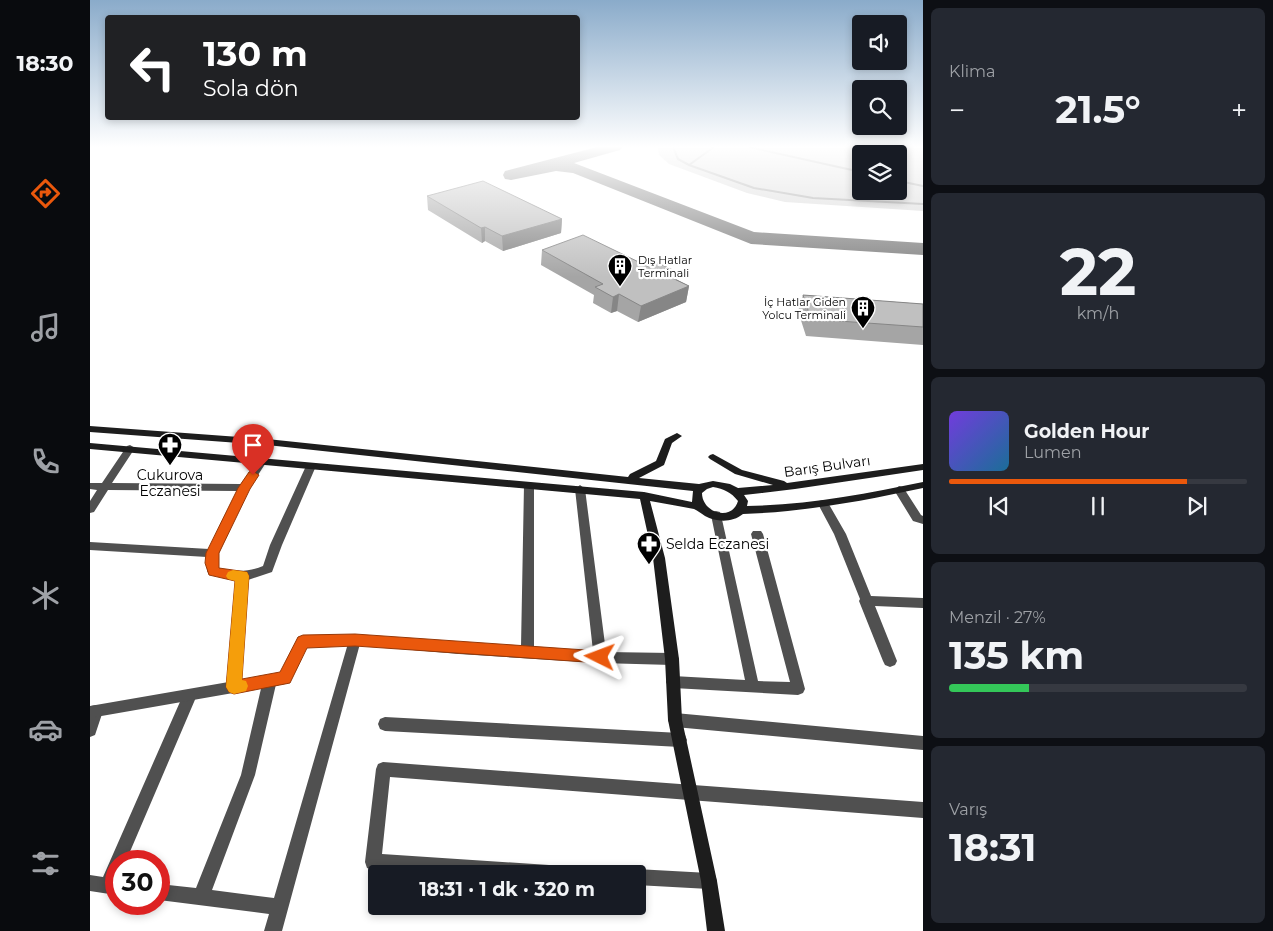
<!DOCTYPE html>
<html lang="tr">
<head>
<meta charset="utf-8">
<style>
  body { margin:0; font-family:Montserrat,sans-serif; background:#242831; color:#f1f3f6; height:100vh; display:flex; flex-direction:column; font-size:19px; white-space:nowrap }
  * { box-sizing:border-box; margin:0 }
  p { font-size:16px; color:#9ea1a6 }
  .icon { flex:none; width:28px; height:28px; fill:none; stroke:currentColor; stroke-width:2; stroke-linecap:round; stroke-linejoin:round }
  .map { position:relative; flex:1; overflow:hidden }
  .drawer { display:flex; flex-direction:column; gap:8px; padding:8px; background:#0d0f14; width:350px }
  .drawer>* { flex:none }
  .banner { position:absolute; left:15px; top:15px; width:475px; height:105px; border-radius:5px; box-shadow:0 2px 8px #0003; background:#202124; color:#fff; overflow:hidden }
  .tools { position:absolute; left:762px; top:15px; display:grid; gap:10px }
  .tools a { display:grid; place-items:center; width:55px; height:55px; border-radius:5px; background:#171b24; box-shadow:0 2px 8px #0003; font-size:25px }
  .speed { position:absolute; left:15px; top:850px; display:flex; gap:10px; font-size:25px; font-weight:700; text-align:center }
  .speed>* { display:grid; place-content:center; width:65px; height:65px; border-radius:50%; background:#171b24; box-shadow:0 2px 8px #0003; line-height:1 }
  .speed .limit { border:8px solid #d22; background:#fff; color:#111 }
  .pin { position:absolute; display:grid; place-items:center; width:42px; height:42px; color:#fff; margin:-51px -21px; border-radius:50% 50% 50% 0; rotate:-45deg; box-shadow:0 0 5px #0007 }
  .pin .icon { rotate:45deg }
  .me { position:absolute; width:55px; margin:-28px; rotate:273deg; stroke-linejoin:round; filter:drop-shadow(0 0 4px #0008) }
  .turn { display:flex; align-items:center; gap:18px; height:105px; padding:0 15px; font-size:22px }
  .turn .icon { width:65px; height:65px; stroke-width:2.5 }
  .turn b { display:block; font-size:35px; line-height:42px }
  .big { font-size:38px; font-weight:700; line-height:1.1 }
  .drawer .card { flex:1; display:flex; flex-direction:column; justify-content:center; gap:8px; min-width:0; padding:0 18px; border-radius:8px; background:#242831 }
  .drawer .dial { align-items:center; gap:0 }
  .dial b { font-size:65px; line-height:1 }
  .song { display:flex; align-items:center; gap:15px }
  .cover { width:60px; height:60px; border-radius:8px; background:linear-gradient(135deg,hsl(260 70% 55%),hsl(200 70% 35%)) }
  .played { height:5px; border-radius:2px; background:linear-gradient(90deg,#ea580c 80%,#363941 80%) }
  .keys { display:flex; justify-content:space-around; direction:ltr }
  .heat { display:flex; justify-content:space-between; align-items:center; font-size:28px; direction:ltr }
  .charge { height:8px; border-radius:4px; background:linear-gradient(90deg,#34c759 27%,#363941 0) }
  .trip { position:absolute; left:278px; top:865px; width:278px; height:50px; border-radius:5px; background:#171b24; box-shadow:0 2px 8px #0003; font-weight:700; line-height:50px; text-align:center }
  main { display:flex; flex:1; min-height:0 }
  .menu { display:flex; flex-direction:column; width:90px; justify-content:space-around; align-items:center; background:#090b0e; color:#9ea1a6 }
  .menu .icon { width:35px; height:35px }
  .menu .active { color:#ea580c }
  .menu b { font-size:22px; color:#f1f3f6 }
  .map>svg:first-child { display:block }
</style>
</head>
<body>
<main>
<nav class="menu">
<b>18:30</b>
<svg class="icon active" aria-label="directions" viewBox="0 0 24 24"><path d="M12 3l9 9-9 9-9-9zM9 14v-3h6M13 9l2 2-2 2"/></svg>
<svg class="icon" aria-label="music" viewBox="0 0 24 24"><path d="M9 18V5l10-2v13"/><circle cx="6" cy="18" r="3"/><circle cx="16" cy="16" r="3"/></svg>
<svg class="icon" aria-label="phone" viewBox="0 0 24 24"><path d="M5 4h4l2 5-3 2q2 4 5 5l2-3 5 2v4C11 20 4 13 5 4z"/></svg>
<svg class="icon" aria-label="climate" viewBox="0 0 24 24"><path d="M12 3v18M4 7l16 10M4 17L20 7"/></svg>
<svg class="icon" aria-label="car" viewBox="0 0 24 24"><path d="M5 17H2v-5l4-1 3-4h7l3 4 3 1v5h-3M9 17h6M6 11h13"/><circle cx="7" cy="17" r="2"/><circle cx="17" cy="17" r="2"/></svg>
<svg class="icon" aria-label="filters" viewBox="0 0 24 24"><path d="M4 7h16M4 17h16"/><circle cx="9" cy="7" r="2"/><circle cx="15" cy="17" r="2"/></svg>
</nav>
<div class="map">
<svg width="833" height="931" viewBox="0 0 833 931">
  <rect width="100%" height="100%" fill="#fff"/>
  <path fill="#d7d7d7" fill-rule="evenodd" d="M568,147H833V211L695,202L657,193L579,164L569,155ZM771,154H809V191H771Z"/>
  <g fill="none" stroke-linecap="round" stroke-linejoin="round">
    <path stroke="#9e9e9e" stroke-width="2" d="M583,147L588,159L599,165L624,147
      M659,147L771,172
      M599,165L664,188L723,198L833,204
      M809,181L833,186"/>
    <path fill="#808080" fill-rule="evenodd" d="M507,147H533L530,150L484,163L664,232L833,243V255L661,244L483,173L466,171L421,180L415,179L413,175L415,171Z"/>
    <path fill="#505050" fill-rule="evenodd" d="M40,445L45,448L22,483L151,484L168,459H176L177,461L159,489L129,553V568C144,572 159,572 173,566L180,545L216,466L221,463L226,466L192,545L182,572L158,580L151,687L149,691L144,693L139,691L137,687L146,580L119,574L117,571V557L0,550V542L119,549L147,491L18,490L4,512L0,513V501L7,490L0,489V483H12L37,446Z
      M439,482L444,485V648L503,651L485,489L490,485L495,489L516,652L582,653L587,655L589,659L587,663L582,665L510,663L369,654L364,653L363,649L364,645L369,644L431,647L434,485Z
      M809,486L813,487L831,515L833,516V524L823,521L804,490Z
      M733,500L737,501L756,534L781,596L833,598V608L785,606L807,661L805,665L800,667L795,665L793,661L769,601L770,599L744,534L728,504L729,501Z
      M626,511L630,512L631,515L668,681L700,682L661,534L663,531H671L673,534L715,689L713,693L708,695L583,688L578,686L576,682L578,678L583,676L655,680L621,515L622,512Z
      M265,635L270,636L271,640L192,931H174L179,914L69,900V884L106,888L151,775L173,680L175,676L180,674L185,676L187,680L165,775L122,890L184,898L259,640L260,636Z
      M100,689L105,691L107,695L36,861H26V895L0,891V875L13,877L93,695L95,691Z
      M6,705L11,706L13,711L5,735L0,737V709L1,706Z
      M585,713L833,736V750L585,727L580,725L578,720L580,715Z
      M295,717L590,733L595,735L597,740L595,745L590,747L295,731L290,729L288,724L290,719Z
      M293,762L833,802V818L300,777L292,854L474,866L480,868L482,874H339L283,870L277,868L275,862L286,769L288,764Z
      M546,869L619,873L625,875L627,881L625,887L619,889L546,885V874H539L540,871Z"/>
    <path fill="#505050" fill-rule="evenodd" d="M265,635L369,644L374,645L375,649L374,653L369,654L265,645L217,646L200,682L195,684L0,718V706L191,673L208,637L213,636Z"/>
    <path fill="#1d1d1d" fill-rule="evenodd" d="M0,426L177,439L538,477L540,474L566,461L575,439L587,433L592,436L582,443L574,465L549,478L609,484L623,481L640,484L648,488L683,485L645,474L620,459L618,457L620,455L623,454L652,470L694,481L697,483L833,464V470L705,489L654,495L658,501L657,506C717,505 775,494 833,482V488C773,501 714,512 653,514C642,523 626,522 615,516C611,513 608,511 604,509C590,506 575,504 560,501L575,558L589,659L592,720L627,881L635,931H617L611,881L578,720L575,659L563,558L550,499L0,449V443L554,492L602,502L603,491L177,445L0,432ZM623,487C634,489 641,492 648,501C642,522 612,513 612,493L617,489Z"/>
  </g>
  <path fill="#a5a5a5" d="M337,196L472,219L471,233L413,251L395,241L392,243L338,210Z
    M452,250L559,267L587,272L586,279L599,286L596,302L548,322L527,311L521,313L503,303L504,295L451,265Z
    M713,295L833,304V345L716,336L708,311Z"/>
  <path fill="#868686" d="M472,219L471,233L413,251L412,236Z
    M395,227V241L392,243L391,228Z
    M587,272L585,288L578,276Z
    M599,286L596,302L548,322L551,306Z
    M529,294L527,311L521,313L523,297Z"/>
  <path fill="#c0c0c0" stroke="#868686" d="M393,181L472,219L412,236L395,227L391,228L337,196Z
    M493,235L559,267L568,263L587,272L578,276L599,286L551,306L529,294L523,297L505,287L513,284L452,250Z
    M713,295L833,304V327L721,319Z"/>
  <linearGradient id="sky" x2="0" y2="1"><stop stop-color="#8aabca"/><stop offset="0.53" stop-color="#fff"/><stop offset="1" stop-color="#fff" stop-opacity="0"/></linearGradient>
  <rect width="833" height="277" fill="url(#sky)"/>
  <path fill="#ea580c" stroke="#983908" d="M163,471L169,475L160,489L129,553V568L157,572L159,576L152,679L190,672L208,637L213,635L265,634L510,651L516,652L518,657L516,662L510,663L265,646L217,648L200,683L144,694L139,692L136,687L145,581L119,575L115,563L116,553L148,488L159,472Z"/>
  <path fill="#f59e0b" d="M143,570L157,572L159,576L152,680L156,681L158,686L156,691L144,694L139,692L136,687L145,581L138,579L136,576L138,572Z"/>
  <defs>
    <symbol id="building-pin" viewBox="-11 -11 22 30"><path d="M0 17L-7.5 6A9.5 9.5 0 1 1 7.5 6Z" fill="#000" stroke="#fff"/><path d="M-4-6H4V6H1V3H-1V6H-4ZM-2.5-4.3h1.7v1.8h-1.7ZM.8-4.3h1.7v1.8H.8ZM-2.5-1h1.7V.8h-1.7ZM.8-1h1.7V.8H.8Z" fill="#fff"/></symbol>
    <symbol id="pharmacy-pin" viewBox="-11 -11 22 30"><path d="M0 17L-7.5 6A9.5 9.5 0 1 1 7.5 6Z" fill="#000" stroke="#fff"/><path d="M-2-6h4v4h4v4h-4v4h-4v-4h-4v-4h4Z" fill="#fff"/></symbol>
  </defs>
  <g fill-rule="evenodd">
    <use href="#building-pin" x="516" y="252" width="28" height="38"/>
    <use href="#building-pin" x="759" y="294" width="28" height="38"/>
    <use href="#pharmacy-pin" x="66" y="431" width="28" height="38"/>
    <use href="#pharmacy-pin" x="545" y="530" width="28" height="38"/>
  </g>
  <g text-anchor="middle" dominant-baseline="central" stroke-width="4.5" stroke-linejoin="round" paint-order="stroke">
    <g font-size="11" fill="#000" stroke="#fff" text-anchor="start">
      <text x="548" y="260">Dış Hatlar<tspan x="548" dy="13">Terminali</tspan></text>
      <text x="756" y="302" text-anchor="end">İç Hatlar Giden<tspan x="756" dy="13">Yolcu Terminali</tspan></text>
    </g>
    <g font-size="14" fill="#000" stroke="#fff">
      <text transform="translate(737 466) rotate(-8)">Barış Bulvarı</text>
    </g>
    <g font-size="14" fill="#000" stroke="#fff">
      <text x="80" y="475">Cukurova<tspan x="80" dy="16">Eczanesi</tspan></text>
      <text x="576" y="544" text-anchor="start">Selda Eczanesi</text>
    </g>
  </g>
</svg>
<div class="tools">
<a><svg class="icon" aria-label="sound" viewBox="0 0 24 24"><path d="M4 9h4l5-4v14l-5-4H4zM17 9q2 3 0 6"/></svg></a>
<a><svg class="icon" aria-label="search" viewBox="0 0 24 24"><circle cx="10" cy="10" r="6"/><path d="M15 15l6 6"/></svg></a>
<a><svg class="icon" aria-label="layers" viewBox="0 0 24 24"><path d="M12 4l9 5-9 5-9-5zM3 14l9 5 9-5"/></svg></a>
</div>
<div class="speed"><div class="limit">30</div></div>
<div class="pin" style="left:163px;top:475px;background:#d93025"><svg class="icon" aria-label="arrive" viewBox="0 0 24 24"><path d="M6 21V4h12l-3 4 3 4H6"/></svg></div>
<svg class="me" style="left:510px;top:657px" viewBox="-20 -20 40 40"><path d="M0-17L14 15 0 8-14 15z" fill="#ea580c" stroke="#fff" stroke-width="4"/></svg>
<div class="trip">18:31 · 1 dk · 320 m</div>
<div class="banner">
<div class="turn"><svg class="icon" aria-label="left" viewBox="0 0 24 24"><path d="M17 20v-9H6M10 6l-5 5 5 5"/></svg><div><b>130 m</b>Sola dön</div></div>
</div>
</div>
<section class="drawer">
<div class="card"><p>Klima</p>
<div class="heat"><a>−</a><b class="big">21.5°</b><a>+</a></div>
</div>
<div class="card dial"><b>22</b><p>km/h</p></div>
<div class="card">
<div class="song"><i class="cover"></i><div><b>Golden Hour</b><p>Lumen</p></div></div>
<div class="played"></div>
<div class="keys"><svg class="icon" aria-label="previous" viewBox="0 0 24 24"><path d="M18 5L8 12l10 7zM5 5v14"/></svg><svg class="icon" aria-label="pause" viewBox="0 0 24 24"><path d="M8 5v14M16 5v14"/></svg><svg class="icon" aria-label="next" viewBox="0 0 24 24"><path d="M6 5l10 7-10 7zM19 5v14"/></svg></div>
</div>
<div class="card"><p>Menzil · 27%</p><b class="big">135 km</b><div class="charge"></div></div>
<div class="card"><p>Varış</p><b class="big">18:31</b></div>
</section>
</main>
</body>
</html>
